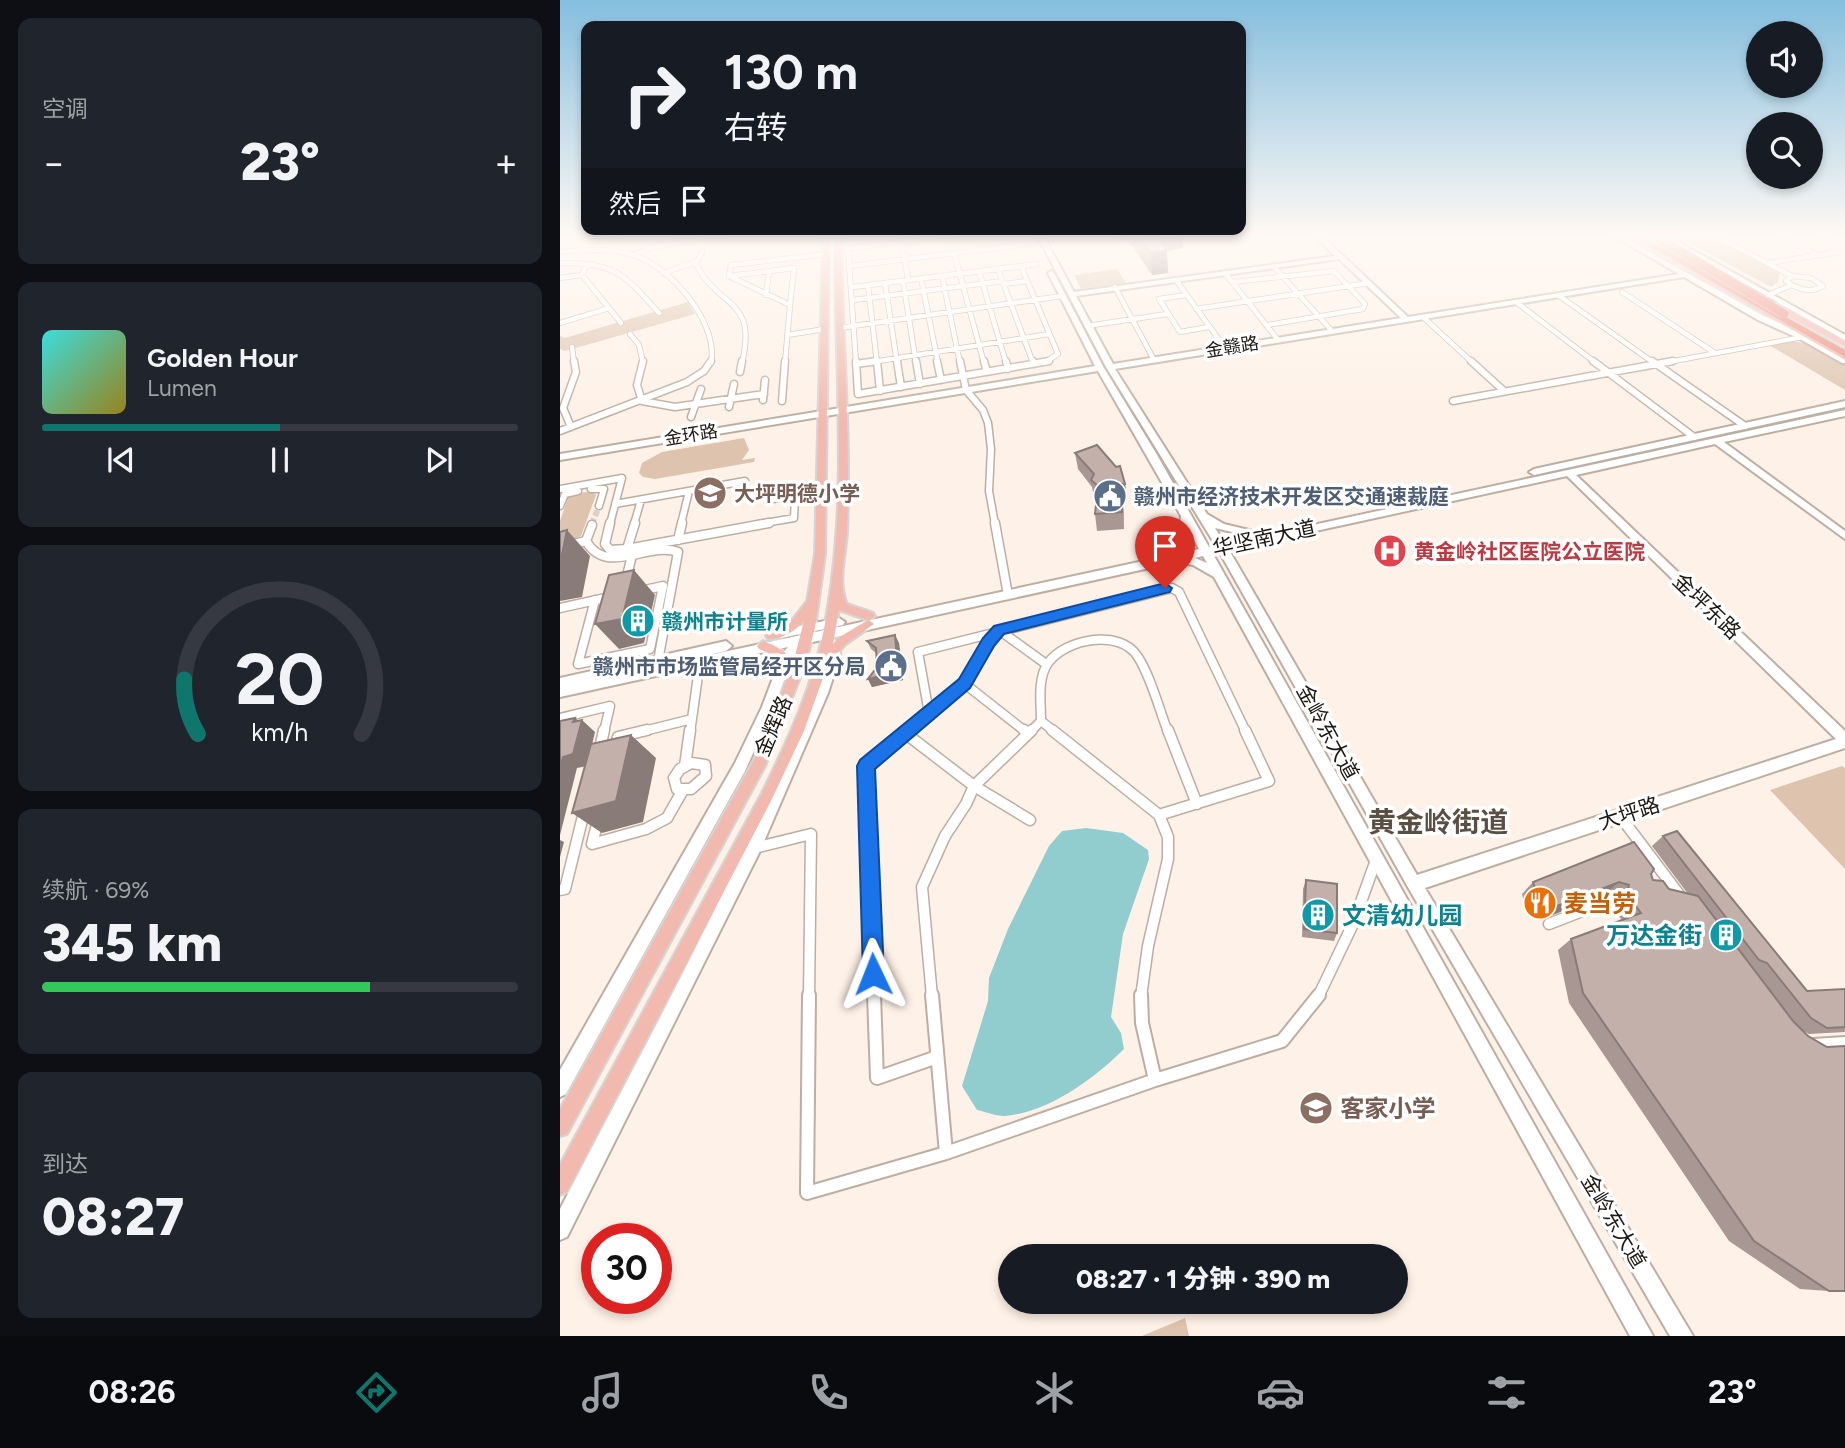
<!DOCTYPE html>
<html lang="zh">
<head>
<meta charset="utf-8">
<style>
  body { margin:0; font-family:Figtree,"Noto Sans SC",sans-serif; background:#20242c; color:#f1f3f6; height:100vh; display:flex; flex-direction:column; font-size:26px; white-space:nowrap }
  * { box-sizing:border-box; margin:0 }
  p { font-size:23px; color:#9ea1a6 }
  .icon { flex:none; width:38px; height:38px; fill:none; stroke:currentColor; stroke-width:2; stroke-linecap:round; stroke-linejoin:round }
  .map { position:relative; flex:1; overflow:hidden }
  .side { display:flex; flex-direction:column; gap:18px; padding:18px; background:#0d0f14; width:560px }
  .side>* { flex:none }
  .guide { position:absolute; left:21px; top:21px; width:665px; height:214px; border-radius:14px; box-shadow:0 4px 10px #0003; background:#171b24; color:#f1f3f6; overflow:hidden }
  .tools { position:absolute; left:1186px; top:21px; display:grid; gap:14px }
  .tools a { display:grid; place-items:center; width:77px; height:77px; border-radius:50%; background:#171b24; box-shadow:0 4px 10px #0003; font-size:35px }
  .speed { position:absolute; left:21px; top:1223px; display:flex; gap:14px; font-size:35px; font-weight:700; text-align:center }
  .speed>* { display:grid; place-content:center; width:91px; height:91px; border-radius:50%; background:#171b24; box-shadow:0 4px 10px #0003; line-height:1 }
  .speed .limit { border:10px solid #d22; background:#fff; color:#111 }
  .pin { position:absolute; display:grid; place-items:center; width:60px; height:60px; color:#fff; margin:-72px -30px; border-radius:50% 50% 50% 0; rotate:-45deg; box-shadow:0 0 7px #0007 }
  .pin .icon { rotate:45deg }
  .me { position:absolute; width:77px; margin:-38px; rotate:358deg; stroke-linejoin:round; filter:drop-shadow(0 0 5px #0008) }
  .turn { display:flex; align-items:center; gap:24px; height:147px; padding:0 28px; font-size:32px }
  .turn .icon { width:91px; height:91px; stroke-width:2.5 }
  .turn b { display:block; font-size:49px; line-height:60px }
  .then { display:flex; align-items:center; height:66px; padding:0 28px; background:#0003; gap:14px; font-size:26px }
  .big { font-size:52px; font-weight:800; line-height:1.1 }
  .side .widget { flex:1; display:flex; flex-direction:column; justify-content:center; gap:10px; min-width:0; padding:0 24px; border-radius:14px; background:#20242c }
  .side .dial { align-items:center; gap:0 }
  .dial svg { height:182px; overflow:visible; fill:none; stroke:#363941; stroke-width:7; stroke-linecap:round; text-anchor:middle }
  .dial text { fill:#f1f3f6; stroke:none }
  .song { display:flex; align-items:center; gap:21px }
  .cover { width:84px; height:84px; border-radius:10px; background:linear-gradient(135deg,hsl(180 70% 55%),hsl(50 70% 35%)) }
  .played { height:7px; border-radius:4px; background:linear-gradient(90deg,#0f766e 50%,#363941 50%) }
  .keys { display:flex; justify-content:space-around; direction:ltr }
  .heat { display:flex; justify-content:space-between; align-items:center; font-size:38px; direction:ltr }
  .charge { height:10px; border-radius:5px; background:linear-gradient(90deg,#34c759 69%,#363941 0) }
  .trip { position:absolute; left:438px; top:1244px; width:410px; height:70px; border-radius:35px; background:#171b24; box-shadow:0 4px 10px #0003; font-weight:800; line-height:70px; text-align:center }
  .menu { display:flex; height:112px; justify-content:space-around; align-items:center; background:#090b0e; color:#9ea1a6 }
  .menu .icon { width:49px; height:49px }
  .menu .selected { color:#0f766e }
  .menu b { font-size:32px; color:#f1f3f6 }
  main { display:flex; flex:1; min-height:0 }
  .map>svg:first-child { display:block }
</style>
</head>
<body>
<main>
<section class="side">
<div class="widget"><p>空调</p>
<div class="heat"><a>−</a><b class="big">23°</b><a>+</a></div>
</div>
<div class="widget">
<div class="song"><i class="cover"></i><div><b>Golden Hour</b><p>Lumen</p></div></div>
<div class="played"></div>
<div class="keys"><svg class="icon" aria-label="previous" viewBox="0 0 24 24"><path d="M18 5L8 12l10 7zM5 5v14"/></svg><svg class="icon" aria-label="pause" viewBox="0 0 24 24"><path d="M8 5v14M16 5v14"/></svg><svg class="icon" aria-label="next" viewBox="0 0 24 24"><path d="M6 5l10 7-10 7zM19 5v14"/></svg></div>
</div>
<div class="widget dial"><svg viewBox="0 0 100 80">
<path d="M14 69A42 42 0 1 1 86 69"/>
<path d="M14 69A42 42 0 0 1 8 45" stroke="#0f766e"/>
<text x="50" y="56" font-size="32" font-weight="700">20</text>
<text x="50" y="72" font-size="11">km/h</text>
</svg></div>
<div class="widget"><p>续航 · 69%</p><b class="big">345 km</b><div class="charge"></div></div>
<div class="widget"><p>到达</p><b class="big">08:27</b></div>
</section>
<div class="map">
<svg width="1285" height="1336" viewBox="0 0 1285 1336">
  <rect width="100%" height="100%" fill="#fef1e7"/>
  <path fill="#dec4ae" d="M1115,235H1150L1220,272L1218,282L1211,287Z
    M557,269L566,283L521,289L514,275Z
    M128,302L135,314L5,351L0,349V336L5,338Z
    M1231,341L1250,344L1285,363V390L1209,345Z
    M184,438L189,450L182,460L195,458L194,462L95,479L83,477L79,473L82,463L102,452Z
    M32,491L36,495L21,536L0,544V521L9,495Z
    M1282,766L1285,768V869L1210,790Z
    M625,1318L629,1336H582Z"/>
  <path fill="#91ccce" d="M526,828L563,833L588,850L589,859L563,934L551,1017L561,1033L564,1049C535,1078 488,1113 444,1116C436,1116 426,1112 417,1110L402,1086L428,1001L429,978L448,929L489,846L502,831Z"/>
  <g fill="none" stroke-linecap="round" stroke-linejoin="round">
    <path stroke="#dcd0c7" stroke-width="6" stroke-dasharray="6 2.5" stroke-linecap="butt" d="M32,524L39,506"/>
    <defs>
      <path id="street-far4" d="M1154,235L1232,276
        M1216,235L1259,255
        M1255,235L1275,244
        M0,240L59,235
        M342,242L348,280
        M288,248L296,363
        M284,249L399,235
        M0,252C23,250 47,248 70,254C109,264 159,322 151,363
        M142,252L136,264C158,309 198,297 182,363
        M394,253L424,363
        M73,255L93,247L162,235
        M0,263C56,263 63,273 99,313
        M1208,263L1285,251
        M32,264L25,268L22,275L61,323
        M290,266L476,243
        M461,266L498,354L484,363
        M714,267L772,331
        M438,269L473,363
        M419,271L446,363
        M103,273L136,262
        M665,273L718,340
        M169,276L234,268L230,305
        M382,276L400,363
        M1232,276L1251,278L1263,286C1250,294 1237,289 1226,281Z
        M0,278L22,275
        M361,278L378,363
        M616,280L665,348
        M343,281L356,363
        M672,282L774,271L805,304L803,309L707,325
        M325,283L337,363
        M444,284L467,281
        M308,285L317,363
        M293,287L477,264
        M555,287L594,360
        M1062,292L1155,353
        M206,295L209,271
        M626,295L599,299L620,332L648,327
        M998,295L1094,363
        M1208,295L1232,285
        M293,300L443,281
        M956,302L1036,363
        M636,309L809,283
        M863,317L913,363
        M0,323L46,309
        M527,326L607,314
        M279,328L502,296
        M70,334L79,345L83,363
        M227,335L265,329
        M12,347L14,363
        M225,363L230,305L169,276L171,265L266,254
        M306,363L489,334
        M1103,363L1248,336"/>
      <path id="street-far3" d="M83,361L77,385L82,401L115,407L204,394
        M296,361L298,394L489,361
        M317,361L320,391
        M337,361L341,387
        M356,361L360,384
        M377,361L381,380
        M400,361L406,390L423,410L428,423L431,449L429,491L435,524
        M424,361L427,372
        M446,361L448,369
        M473,361L474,364
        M911,361L944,391
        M1033,361L1134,437
        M1092,361L1185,426
        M296,364L317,361
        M180,372L182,361
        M203,400L205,380
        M222,401L225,361
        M893,401L1113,361
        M169,407L174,384
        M131,417L141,389
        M11,427L3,408L16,372L14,361
        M0,431L127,382L144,371L151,361
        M0,489L62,478L50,524
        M31,489H44L39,506
        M219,492H225V497L213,499L212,496Z
        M233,497L261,493
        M55,504L185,481
        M0,506L5,494L18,491
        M74,524L81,500
        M121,524L129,491
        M199,524L234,518L235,497"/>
      <path id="street-far2" d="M50,523L45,544L50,550L67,549
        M75,523L67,549L209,523
        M435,523L448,595
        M118,540L122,523
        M26,541L32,525
        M0,547L26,541C47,577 87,541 118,552L98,661
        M66,580L72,555
        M35,600L18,664L90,649L103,586L80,591
        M0,608L50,597
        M405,684L466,732
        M369,713L358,652L612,588L619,592L686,732
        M0,718L50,706L44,732
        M80,732L132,719L140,661
        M130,732L132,719
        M347,732L405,684L439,630L486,664
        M470,732L481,721
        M495,732L481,721C481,703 477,679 488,663C505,639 560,628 578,657C591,677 599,709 608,732"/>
      <path id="street-far1" d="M464,730L468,733
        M492,730L599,815L608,837V859L588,946L581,997
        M608,730L637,804
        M345,733L414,786L470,820
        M56,746L58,737L87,730
        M39,752L44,730
        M131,763L145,765L146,776L131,789H117L114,778L120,769Z
        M125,766L130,730
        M599,815L709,781L685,730
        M1060,816L1121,897
        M38,820L32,844L86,829L107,818L123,790
        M194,848L251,834L249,997
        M0,890L5,889L24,812
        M989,924L1048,901
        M314,997L306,766L349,730
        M372,997L362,887L385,836L406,804L414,786L472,730
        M758,997L793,924L816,860"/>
      <path id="street" d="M249,995L247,1193L386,1153L595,1080L722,1041L759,995
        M314,995L317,1078L377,1057
        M372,995L386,1153
        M581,995L582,1023L595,1080
        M1254,1045L1285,1043"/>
      <path id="secondary" d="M477,235H483L514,292L775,256L754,235H761L848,317L1119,274L1052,235H1060L1204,316L1246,335L1285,358V363H1282L1240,339L1198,320L1124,277L555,369L647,514L664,524L693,531L694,533L689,536L655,528L665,544L1285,410V416L1164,442L1285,531V539L1155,444L1016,475L1285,731V748L865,888L1133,1336H1110L849,889L660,553L653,554L1093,1336H1070L654,577L633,565L617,562L248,643L233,657L214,707L185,771L6,1094L0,1097V1070L175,763L202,707L222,654L228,647L0,697V678L166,641L172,646L166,651L94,667L639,549L629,531C628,541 618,551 609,555L604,551L618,536L621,516L538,371L0,460V454L535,366L488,273L491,271L494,273L544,368L596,453L649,547L656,546L546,367ZM779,259L841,318L553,364L516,296ZM1007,476L1276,739L857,875L669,550ZM643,556L647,563L635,558Z
        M1098,235H1106L1285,335V340Z
        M1285,401V407L974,475L969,472L974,469Z
        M279,618L285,622L283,625L221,638L215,634L221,630Z
        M272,638L278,642L280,656L268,693L199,853L7,1237L0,1240V1209C77,1061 157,914 225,761C240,729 271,677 266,642Z"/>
      <path id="primary" d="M263,235H269L265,554L255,628L245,665L205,766L7,1134L0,1136V1109L194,760L226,681L223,667L219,661L211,654L199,649L197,646L203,641C216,646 227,651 233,663L244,621C237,630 219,641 208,639L206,636L208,633L233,619L247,601L255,554Z
        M275,235H281C282,334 291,432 287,531C286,554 277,583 287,604L313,613L315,616L309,620L314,624L286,644L268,664L244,731L211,801L7,1192L0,1195V1165L202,793C228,740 253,686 264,629C290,499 274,366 275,235ZM279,610L308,620L278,638L273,644Z
        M1066,235H1074L1285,355V360Z
        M1212,304H1218L1285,341V346L1212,308Z"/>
      <path id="highway" d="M1070,235H1080L1285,350V357Z"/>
    </defs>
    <use href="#street-far4" stroke="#bdaea1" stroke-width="6"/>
    <use href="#street-far3" stroke="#bdaea1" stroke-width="9"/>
    <use href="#street-far2" stroke="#bdaea1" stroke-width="11"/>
    <use href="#street-far1" stroke="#bdaea1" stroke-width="13"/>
    <use href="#street" stroke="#bdaea1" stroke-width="16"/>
    <use href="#secondary" stroke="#bdaea1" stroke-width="4"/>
    <use href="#primary" stroke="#d6d5d4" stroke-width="4"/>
    <use href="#highway" stroke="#d6d5d4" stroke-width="3"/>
    <use href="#street-far4" stroke="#fff" stroke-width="4.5"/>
    <use href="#street-far3" stroke="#fff" stroke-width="6"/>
    <use href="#street-far2" stroke="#fff" stroke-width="8"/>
    <use href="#street-far1" stroke="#fff" stroke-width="10"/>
    <use href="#street" stroke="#fff" stroke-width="12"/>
    <use href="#secondary" fill="#fff" fill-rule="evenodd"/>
    <use href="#primary" fill="#f2b9af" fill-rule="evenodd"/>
    <use href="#highway" fill="#ea8b79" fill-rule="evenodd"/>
    <defs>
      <path id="highway-bridge" d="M1093,235L1224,314"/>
    </defs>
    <use href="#highway-bridge" stroke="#d6d5d4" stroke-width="10" stroke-linecap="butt"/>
    <use href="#highway-bridge" stroke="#ea8b79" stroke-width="9"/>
  </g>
  <path fill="#a99793" d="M544,235H622L623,248L607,251L608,273L592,275L569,242Z
    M515,453L565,484L567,500L563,501L564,529L537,531L535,514L536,499L534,497L532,487L518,469Z
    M307,641L339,643L343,680L312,687L308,679L317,667L316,653L311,649Z
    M1103,836L1247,991L1285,989V1032L1249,1034L1242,1030L1269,1291L1240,1289L1169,1241L1009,1003L998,950L1011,939L1062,920L1052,907L1055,898L1045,894L985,918L965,906L962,894L973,882L1091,874L1093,880L1109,889L1128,894L1092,846Z
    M746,880L777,933L774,941L742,937L743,889Z"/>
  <path fill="#897b78" d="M593,235H622L623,248L607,251L608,273L592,275L591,253Z
    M688,235H705V237L687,239Z
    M561,484H565L567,500L563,501L564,529Z
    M7,530L30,556L22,597L0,601V564Z
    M74,570L95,595L84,643L59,649L35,624Z
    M335,635L339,643L343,680L312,687L308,679L338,672Z
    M15,718L21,723L22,720L35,732L27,766L17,768L0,835V767Z
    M71,735L96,758L83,822L42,833L12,813Z
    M0,840L4,842L0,857Z
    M1059,882L1045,894L985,918L997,906Z"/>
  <path fill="#c4b0ab" stroke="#897b78" stroke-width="2" d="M578,235H596L607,250L591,253Z
    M537,445L556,467L560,466L565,484H561L562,512L535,514L538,486L531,480L534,474L515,453Z
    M7,530L0,564V532Z
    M74,570L62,619L35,624L49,575Z
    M335,635L338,672L308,679L317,667L316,648L307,641Z
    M15,718L13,722L22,720L13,754L3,757L0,767V721Z
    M71,735L56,801L12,813L31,744Z
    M1117,831L1247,991L1285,989V1027L1267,1028L1251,1018L1207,963L1199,960L1103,836Z
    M1074,842L1094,869L1091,874L1093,880L1103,881L1109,889L1138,896L1233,1021L1248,1036L1267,1047L1285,1046V1291H1269L1194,1241L1023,993L1011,939L1081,913L1067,895L1069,885L1059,882L997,906L977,894L973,882Z
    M746,880L777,884V933L744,929Z"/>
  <linearGradient id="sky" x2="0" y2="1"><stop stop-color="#85bede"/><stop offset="0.56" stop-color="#fff9f4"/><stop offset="1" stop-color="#fff9f4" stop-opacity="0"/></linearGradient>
  <rect width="1285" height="422" fill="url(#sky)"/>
  <path fill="#1a73e8" stroke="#114b97" stroke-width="2" d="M605,583L612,588L610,592L444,634L434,646L410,688L315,769L324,974L321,981L313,984L306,981L303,974L297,766L300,760L399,679L423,638L434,626Z"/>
  <defs>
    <symbol id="school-disc" viewBox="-11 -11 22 22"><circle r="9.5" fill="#8d6e63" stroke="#fff"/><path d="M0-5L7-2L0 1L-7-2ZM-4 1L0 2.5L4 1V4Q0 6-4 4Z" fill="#fff"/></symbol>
    <symbol id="civic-disc" viewBox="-11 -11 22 22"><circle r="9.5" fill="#5c6f8a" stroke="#fff"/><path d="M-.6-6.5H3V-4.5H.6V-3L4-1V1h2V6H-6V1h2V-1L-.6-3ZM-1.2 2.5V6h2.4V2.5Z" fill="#fff"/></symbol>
    <symbol id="hospital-disc" viewBox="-11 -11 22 22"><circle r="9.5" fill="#e0444e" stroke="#fff"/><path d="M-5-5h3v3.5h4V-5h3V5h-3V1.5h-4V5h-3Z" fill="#fff"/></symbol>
    <symbol id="building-disc" viewBox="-11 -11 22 22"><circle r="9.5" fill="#0f9aa8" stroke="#fff"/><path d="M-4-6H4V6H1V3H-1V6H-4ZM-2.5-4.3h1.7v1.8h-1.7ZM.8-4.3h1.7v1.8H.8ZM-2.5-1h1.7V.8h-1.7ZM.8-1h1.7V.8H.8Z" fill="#fff"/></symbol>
    <symbol id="restaurant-disc" viewBox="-11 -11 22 22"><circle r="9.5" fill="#e8710a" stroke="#fff"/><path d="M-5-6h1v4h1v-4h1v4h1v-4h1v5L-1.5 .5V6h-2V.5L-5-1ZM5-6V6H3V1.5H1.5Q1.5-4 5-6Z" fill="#fff"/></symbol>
  </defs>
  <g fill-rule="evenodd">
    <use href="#school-disc" x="131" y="474" width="38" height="38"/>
    <use href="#civic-disc" x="531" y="477" width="38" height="38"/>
    <use href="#hospital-disc" x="811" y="532" width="38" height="38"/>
    <use href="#building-disc" x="59" y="602" width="38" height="38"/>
    <use href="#civic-disc" x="312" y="647" width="38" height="38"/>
    <use href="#restaurant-disc" x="961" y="884" width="38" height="38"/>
    <use href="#building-disc" x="739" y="896" width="38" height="38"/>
    <use href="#building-disc" x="1147" y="916" width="38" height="38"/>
    <use href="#school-disc" x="737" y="1089" width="38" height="38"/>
  </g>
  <g text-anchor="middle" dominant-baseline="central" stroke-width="7" stroke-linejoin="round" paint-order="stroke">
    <g font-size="18" fill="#1c1712" stroke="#fff">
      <text transform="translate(672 347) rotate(-9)">金赣路</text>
      <text transform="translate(131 435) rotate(-9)">金环路</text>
    </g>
    <g font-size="21" font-weight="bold" fill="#785e54" stroke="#fff" text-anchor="start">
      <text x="174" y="493">大坪明德小学</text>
    </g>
    <g font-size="21" font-weight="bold" fill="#4e5e75" stroke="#fff" text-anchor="start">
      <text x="574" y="496">赣州市经济技术开发区交通速裁庭</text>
      <text x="306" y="666" text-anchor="end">赣州市市场监管局经开区分局</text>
    </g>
    <g font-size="21" fill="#1c1712" stroke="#fff">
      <text transform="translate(704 538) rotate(-12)">华坚南大道</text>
      <text transform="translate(1147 606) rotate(44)">金坪东路</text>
      <text transform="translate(213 726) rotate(-67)">金辉路</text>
      <text transform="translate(768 732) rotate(61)">金岭东大道</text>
      <text transform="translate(1069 813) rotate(-18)">大坪路</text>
      <text transform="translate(1054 1221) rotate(59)">金岭东大道</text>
    </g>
    <g font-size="21" font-weight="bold" fill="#be3a42" stroke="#fff" text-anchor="start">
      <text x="854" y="551">黄金岭社区医院公立医院</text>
    </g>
    <g font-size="21" font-weight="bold" fill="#0d838f" stroke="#fff" text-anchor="start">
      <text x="102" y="621">赣州市计量所</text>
    </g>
    <g font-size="24" font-weight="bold" fill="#c56008" stroke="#fff" text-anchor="start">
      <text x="1004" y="903">麦当劳</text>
    </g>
    <g font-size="24" font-weight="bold" fill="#0d838f" stroke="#fff" text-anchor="start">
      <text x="782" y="915">文清幼儿园</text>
      <text x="1142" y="935" text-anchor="end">万达金街</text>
    </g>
    <g font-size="24" font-weight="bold" fill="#785e54" stroke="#fff" text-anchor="start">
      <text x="780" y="1108">客家小学</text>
    </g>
    <g font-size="28" font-weight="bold" fill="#5b4e43" stroke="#fff">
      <text x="878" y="822">黄金岭街道</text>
    </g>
  </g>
</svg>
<div class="tools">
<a><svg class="icon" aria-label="sound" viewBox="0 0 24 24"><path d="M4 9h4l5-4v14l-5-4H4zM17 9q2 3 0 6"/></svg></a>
<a><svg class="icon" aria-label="search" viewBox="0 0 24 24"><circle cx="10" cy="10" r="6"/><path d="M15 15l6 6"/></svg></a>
</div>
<div class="speed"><div class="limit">30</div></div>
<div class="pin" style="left:605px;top:588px;background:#d93025"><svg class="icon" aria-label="arrive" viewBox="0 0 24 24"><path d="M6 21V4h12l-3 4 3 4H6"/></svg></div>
<svg class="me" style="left:313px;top:974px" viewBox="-20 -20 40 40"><path d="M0-17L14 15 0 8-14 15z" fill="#1a73e8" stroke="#fff" stroke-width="4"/></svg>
<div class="trip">08:27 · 1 分钟 · 390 m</div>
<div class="guide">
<div class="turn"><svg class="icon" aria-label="right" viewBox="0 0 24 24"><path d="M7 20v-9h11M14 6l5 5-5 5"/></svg><div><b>130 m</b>右转</div></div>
<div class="then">然后<svg class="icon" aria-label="arrive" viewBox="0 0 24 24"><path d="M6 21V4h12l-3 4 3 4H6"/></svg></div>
</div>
</div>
</main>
<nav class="menu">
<b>08:26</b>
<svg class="icon selected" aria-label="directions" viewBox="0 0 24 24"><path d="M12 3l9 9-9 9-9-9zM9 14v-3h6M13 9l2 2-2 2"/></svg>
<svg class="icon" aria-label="music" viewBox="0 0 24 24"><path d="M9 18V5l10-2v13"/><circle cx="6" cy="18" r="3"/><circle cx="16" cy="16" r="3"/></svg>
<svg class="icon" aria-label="phone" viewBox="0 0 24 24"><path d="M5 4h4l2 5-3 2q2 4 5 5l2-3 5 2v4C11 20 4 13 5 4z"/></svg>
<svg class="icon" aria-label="climate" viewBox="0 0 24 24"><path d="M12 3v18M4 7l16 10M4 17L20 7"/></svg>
<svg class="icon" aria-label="car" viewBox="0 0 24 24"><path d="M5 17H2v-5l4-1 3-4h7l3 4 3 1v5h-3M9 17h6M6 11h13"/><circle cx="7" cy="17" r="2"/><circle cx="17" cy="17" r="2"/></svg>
<svg class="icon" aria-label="filters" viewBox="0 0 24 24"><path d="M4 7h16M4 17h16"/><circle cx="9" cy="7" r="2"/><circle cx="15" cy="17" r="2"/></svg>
<b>23°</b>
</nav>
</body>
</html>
